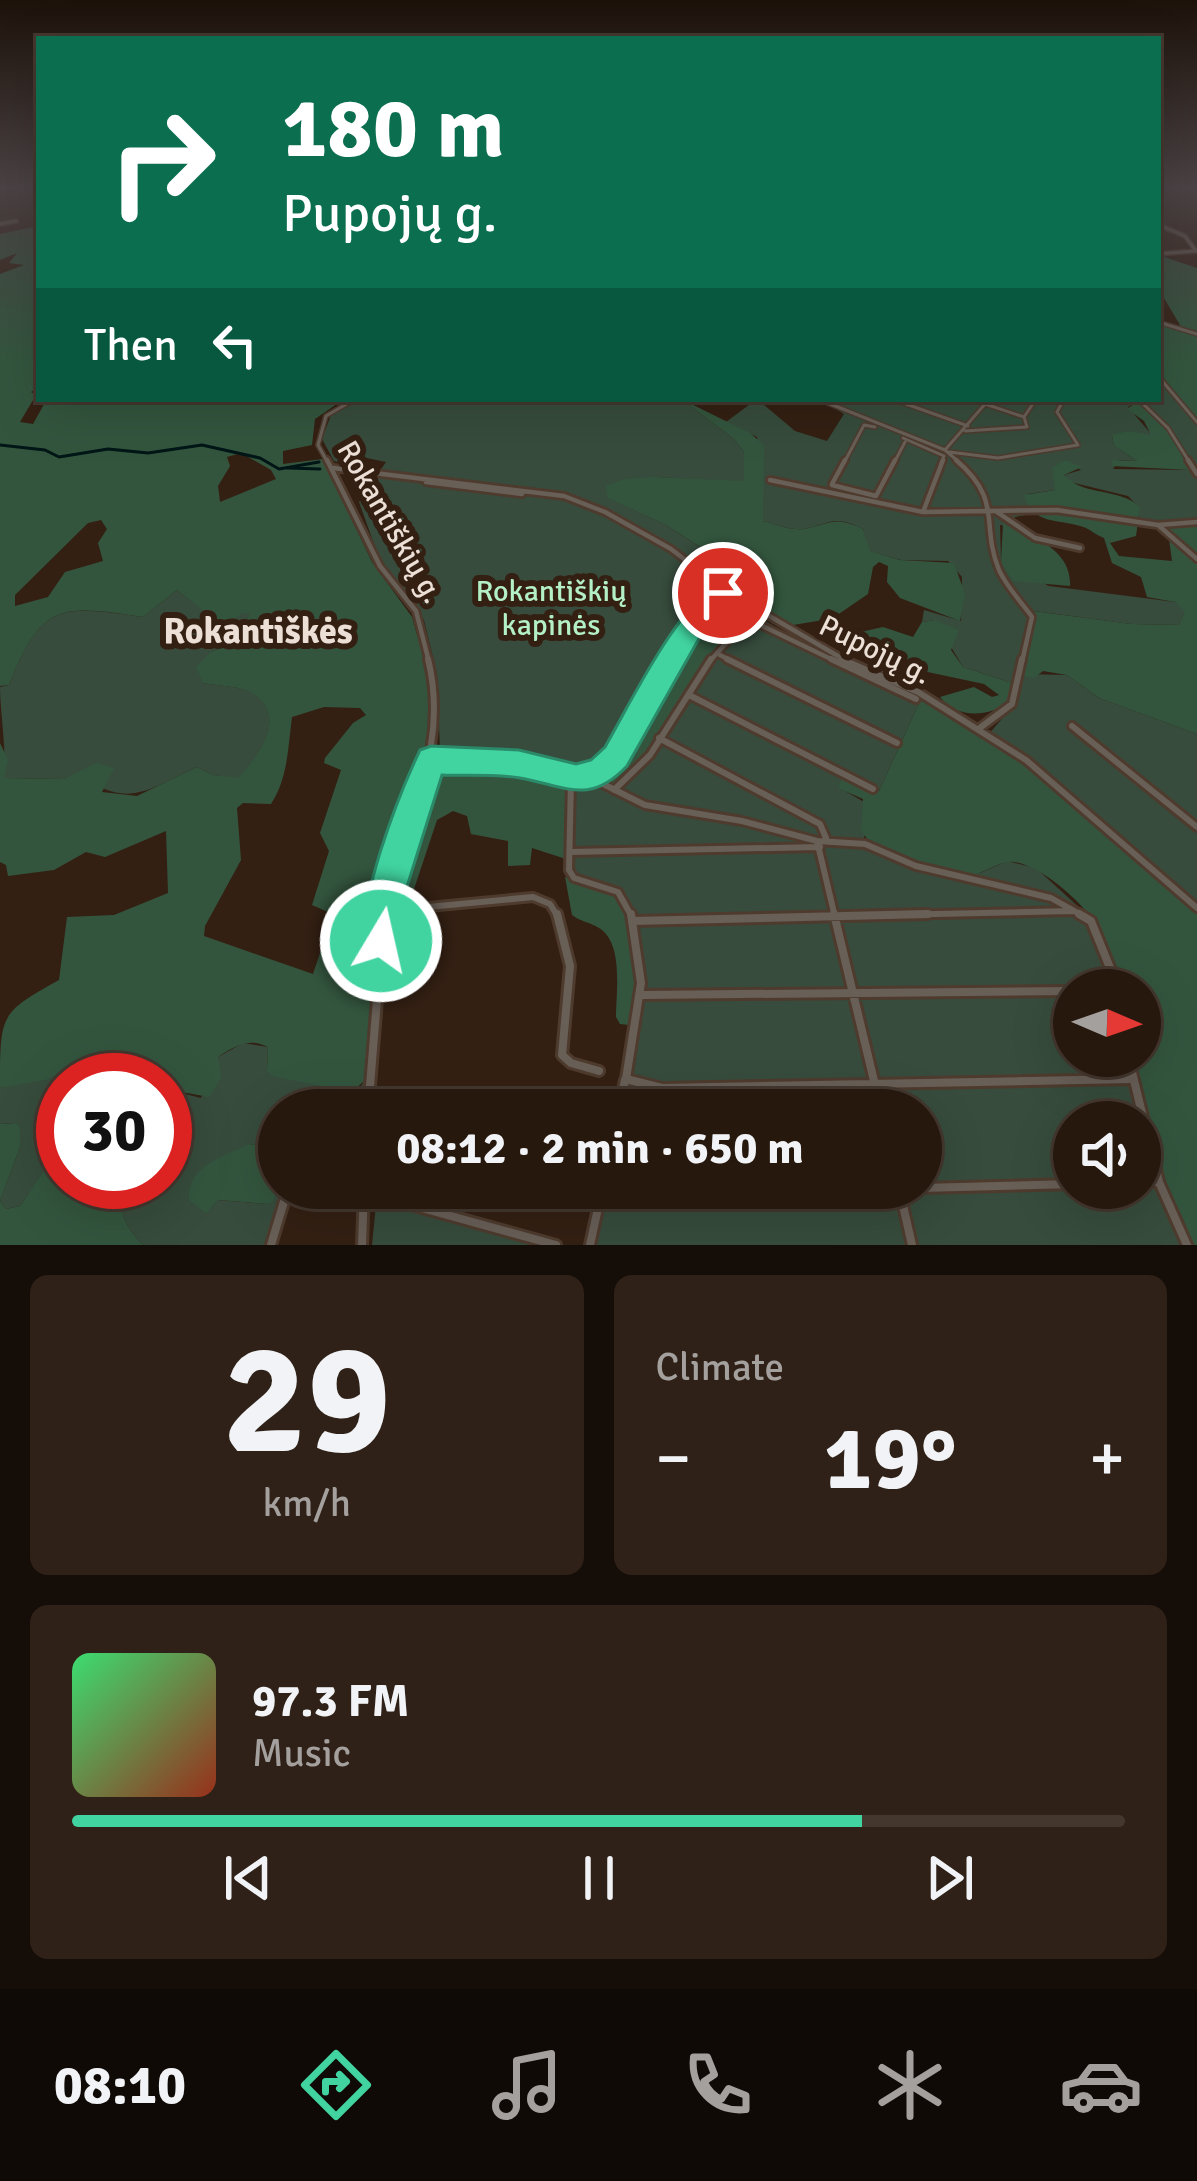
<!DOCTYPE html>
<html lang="en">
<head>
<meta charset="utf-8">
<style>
  body { margin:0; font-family:Signika,sans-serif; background:#2f2117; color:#f1f3f6; height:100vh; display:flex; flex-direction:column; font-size:45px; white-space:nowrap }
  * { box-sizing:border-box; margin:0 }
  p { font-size:39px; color:#a4a09e }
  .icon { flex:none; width:66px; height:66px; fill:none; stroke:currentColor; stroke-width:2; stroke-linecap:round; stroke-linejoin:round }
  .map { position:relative; height:1245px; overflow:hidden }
  .drawer { display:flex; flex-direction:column; gap:30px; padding:30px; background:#150d08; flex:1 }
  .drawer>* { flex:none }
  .hud { position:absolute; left:36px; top:36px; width:1125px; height:366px; border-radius:0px; box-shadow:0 12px 48px #0002,0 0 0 3px #43372e; background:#0b6e4f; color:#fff; overflow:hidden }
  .needle { width:78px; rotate:92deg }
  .buttons { position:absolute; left:1053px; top:969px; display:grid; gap:24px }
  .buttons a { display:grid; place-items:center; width:108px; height:108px; border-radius:50%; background:#27180e; box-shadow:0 12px 48px #0002,0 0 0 3px #43372e; font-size:60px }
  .speed { position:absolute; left:36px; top:1053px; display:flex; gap:24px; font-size:60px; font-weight:700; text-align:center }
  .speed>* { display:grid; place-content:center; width:156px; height:156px; border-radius:50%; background:#27180e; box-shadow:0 12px 48px #0002,0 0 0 3px #43372e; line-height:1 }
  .speed .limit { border:18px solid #d22; background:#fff; color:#111 }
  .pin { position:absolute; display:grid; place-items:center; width:102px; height:102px; color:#fff; margin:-51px; border:6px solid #fff; border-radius:50%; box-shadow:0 3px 12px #0007 }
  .me { position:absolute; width:132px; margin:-66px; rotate:9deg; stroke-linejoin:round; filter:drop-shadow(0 0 9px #0008) }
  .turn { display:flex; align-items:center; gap:42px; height:252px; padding:0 48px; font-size:54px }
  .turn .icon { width:156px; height:156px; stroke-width:2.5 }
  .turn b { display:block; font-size:84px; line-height:102px }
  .then { display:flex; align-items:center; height:114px; padding:0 48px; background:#0003; gap:24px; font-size:45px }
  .big { font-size:90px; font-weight:700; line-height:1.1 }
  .drawer .card { flex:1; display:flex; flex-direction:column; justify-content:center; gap:18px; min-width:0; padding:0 42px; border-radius:18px; background:#2f2117 }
  .drawer .dial { align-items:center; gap:0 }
  .dial b { font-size:156px; line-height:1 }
  .song { display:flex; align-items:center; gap:36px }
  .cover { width:144px; height:144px; border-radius:18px; background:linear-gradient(135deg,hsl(140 70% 55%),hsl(10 70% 35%)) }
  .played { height:12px; border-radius:6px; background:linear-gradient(90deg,#41d4a1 75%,#43372e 75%) }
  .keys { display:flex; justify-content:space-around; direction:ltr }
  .heat { display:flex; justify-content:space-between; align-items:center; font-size:66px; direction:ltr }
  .drawer .tiles { flex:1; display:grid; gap:30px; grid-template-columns:1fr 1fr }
  .card:last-child { grid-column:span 2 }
  .trip { position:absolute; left:258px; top:1089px; width:684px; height:120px; border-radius:60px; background:#27180e; box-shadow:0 12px 48px #0002,0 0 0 3px #43372e; font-weight:700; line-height:120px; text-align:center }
  .tab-bar { display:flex; height:192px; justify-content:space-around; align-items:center; background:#100a06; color:#a4a09e }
  .tab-bar .icon { width:84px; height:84px }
  .tab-bar .current { color:#41d4a1 }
  .tab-bar b { font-size:54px; color:#f1f3f6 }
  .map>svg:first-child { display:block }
</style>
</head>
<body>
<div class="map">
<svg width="1197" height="1245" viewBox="0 0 1197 1245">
  <rect width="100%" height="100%" fill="#342013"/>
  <path fill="#374c3d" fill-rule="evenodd" d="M1158,371L1197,419V524L1139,519V507L1128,496L1070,482L1064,475L1081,470L1065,460L1055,490L1028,494L1037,513L1015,517L1010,526L1000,525L1001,562L1049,586L1175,602L1186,611L1179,625L1131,624L1034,611L1033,634L1021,674L1067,675L1099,698L1197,734V914L1046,780L987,736L1007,713L1004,707L1015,684L963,667L935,620L922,622L924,610L961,621L962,577L948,561L901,560L869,551L863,529C833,514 831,524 804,529C792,531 775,524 763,521L757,437L726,422L757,399L795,431L827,441L844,414L820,399H1158ZM1138,401L1165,428L1187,470L1113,469L1119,460L1137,461L1114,446L1112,435H1152L1128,407Z
    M363,399H681L734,439L744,452V482L656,477L609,498L666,525L740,573L693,621L597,769L573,774L497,757L444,756L440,750L437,674L424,620L379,558L359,502L386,462L357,456L344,463L334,461L322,439L331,415Z
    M177,590L207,613L251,612L238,640L211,652L203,683C218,686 241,686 253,693C290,717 257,757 238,779L213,775L197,767C150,789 125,811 80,773L64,779L3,778C8,759 0,712 0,687L9,685C42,602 59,605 143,617Z
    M746,609L785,633L922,697L879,791L838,787L866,803L864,838L909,862L980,873L1007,861L1036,868L1095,922L1108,945L1122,990H1074V1056H1135L1162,1174L1185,1217L1193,1245H590L603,1188H921V1110H619L642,981L571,875L568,781L603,779L614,784L626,779ZM1074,1122H1140V1188H1074Z
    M243,1043L268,1047L267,1071L360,1088L364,1081L363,1102L349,1110H279V1155L271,1147L249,1144L211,1210L217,1200L268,1204L279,1188H285L267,1245H143C124,1225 115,1209 128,1182H165V1089L201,1098L218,1057Z
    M92,1057L103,1058L114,1080H63V1155L45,1170L20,1206L6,1209L0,1201L20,1147L15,1123L0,1124V1088L70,1070Z
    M377,1195L556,1245H372Z"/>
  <path fill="#33553e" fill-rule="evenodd" d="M39,226V387L31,392L36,395L20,422L33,424L47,399H344L315,419L312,445L283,451V464L323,459L372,562L412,617L430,680L432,733L379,910L364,1081L352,1092L272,1076L267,1071L268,1047C250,1037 233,1047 218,1057L221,1078L209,1097L165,1089V1080H114L104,1059L93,1057L45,1080L0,1088C0,1013 0,1013 59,980L67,917L114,915L168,893L166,831L105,857L86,852L54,870L8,876L6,865L0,862V743L8,760L4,778L64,779L96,763L114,768L102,792L137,796L197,767L213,775L238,778C257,757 290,716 252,693C241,686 217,686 203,683L196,667L211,652L238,640L250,613H242L215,633L201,625L206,613L177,590L143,617C59,604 42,603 9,685L0,686V274L24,265L9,263L17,253L0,260V234ZM241,453L271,470L276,479L220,502L218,486L230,466L227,457ZM101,520L107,529L98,543L103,561L65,572L48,597L15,606V595L88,523ZM324,707L360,708L366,715L353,723L325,758L324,763L341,770L320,833L329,851L312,905L330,913L331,920L313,974L204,936L205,926L241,860L237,808L243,803L271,804C288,778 288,747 292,717Z
    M1158,255L1197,268V419L1158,371V323L1178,329L1180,325L1158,288V271L1164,270L1158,266Z
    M681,399L750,433L764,445L763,521C775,524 792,531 804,529C831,524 834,515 863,529L870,551L900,560L954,563L965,594L960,621L900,598L887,582L888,566L879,562L873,567L868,594L827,622L852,634L883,627L913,637L922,622L935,620L959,630L951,650L963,667L1015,684L1008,703C987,717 957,719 940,697L974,687L992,697L999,695L984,684L876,661L823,620L787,626L727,586L739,572L666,525L608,498L606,486L625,479L656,477L744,481V452L734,439Z
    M1138,401L1169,433L1190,470L1111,466L1112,460L1137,461L1114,446L1112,435L1128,431L1151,435L1144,421L1127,409Z
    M1065,460L1082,467L1064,475C1084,497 1119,487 1140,507L1136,536L1110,543L1119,556L1172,561L1167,524H1197V734L1099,698L1067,675L1043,671L1034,678L1021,675L1033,634V611L1131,624L1179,625L1185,612L1175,602L1147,597L1141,577L1112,563L1104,538C1098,536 1092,531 1086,528C1062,518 1033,527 1024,495L1055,490L1052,468Z
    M1003,524C1033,535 1072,550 1070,586L1013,581L1001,562Z
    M723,599L736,600L746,608L626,779L614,784L603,779C655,730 670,648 723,599Z
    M922,697L1026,763L1197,914V1245H1193C1186,1219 1173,1200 1163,1176C1147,1140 1140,1095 1135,1056H1140V990H1122C1116,969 1111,948 1100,929C1084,904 1043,866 1014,862C998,860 986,874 970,875C939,875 878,858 861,831L863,799L838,788L842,778L879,791Z
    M465,764L526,771L568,781L566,859L532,848L530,865L508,866V841L471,834L467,816L453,811L437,820L409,904L390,906L426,785L451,767Z
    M565,877L618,892C638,932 648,981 638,1026L620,1024L616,1017C616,992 624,943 599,928C590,922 581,922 572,915Z
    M16,1123L20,1128V1147L0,1201L6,1209L20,1206L45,1169L63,1155V1182H128C115,1209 124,1225 143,1245H0V1124Z
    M249,1144L271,1147L279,1155L274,1200L268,1204L218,1200L206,1213L189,1200C188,1164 222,1158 249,1144Z"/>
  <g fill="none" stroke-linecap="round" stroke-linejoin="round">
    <path stroke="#001616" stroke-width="3" d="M0,445L45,450L59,457L108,449L148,453L202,445L260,458L279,469L319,462
      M288,468L320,469"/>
    <defs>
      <path id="minor-far3" d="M0,224L16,221
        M1161,226L1185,236L1196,251
        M1158,254L1194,251
        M1158,322L1197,334
        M1158,376L1197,422
        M818,399L945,450L960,463
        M892,399L968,426
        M970,399L1024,417
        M1047,399L1061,404
        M1138,399L1168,428L1190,463
        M965,431L1027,427L1024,417L1036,399
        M903,438L944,456L941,463
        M945,450L985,404
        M949,452L998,458L1078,445L1057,412L1064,399
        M328,463L318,445L326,416L355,399
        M844,463L864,425L875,427
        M894,463L905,442"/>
      <path id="minor-far2" d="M327,460L380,566L416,611L429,662
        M956,460C1004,501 980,524 999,570C1006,586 1022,603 1032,617L1022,662
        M1188,460L1197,474
        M333,468L564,496L605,512L671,549L727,592
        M770,480L923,512L1057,510L1158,525L1197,522
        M426,482L522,494
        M832,484L845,460
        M832,485L876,496L895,460
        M923,512L943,460
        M997,512L1035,538L1080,548
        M1158,525L1197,559
        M720,655L733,662
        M669,662L709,605L730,593L848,662
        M709,662L748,619L837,662"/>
      <path id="minor-far1" d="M727,659L897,743
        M831,659L916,699
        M841,659L918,692L1026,760L1197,908
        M691,696L873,789
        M1072,726L1197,827
        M981,727L1012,704L1022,659
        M659,738L820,824L826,838
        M431,760L512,763L587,778L605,768L623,747L671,659
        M589,777L645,805L742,821L817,841L865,844L916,866L1051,898L1085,917
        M571,780L569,870L574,878L618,892L632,917
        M614,790L650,755L711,659
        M817,841L835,917
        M570,852L820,847
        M386,911L533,897L550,904L558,917
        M383,917C398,824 452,757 428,659
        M795,917L1074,911"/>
      <path id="minor" d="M557,914L570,966L562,1055L571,1063L599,1071
        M631,914L641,983L626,1079L662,1088L1130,1079
        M834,914L881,1110
        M1079,914L1091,921L1119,990
        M632,921L928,914
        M642,995L1074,991
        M1128,1056L1159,1182L1187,1245
        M357,1110L369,1105
        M368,1110L384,914
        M619,1110L625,1080
        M1140,1182H1159
        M899,1188L912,1245
        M921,1188L1074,1184
        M364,1192L556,1245
        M271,1245L288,1188
        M362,1245L364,1188
        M590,1245L602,1190L906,1188"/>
    </defs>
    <use href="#minor-far3" stroke="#4e3b2e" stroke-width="6"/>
    <use href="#minor-far2" stroke="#4e3b2e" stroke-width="10"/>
    <use href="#minor-far1" stroke="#4e3b2e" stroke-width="12"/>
    <use href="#minor" stroke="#4e3b2e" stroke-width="14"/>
    <use href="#minor-far3" stroke="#685f57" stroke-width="3"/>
    <use href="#minor-far2" stroke="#685f57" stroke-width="4.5"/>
    <use href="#minor-far1" stroke="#685f57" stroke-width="6"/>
    <use href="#minor" stroke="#685f57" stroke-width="8"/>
  </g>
  <linearGradient id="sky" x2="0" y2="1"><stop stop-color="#1d120a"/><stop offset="0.52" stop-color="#4a4244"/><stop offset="1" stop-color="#4a4244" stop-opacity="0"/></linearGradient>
  <rect width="1197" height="361" fill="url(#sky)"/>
  <path fill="#41d4a1" stroke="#2a8a69" stroke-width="3" d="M723,584L736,593L701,635L627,766C589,806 566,786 520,778C495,774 468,776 442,775L404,896L394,954L381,960L368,954C351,913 400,792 420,750L431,746L519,750L576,764L591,760L605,747C628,708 681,596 723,584Z"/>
  <g text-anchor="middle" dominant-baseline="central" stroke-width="12" stroke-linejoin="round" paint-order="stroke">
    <g font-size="30" fill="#ecdfd6" stroke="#342013">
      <text transform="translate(390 522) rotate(60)">Rokantiškių g.</text>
      <text transform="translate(875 650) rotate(26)">Pupojų g.</text>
    </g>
    <g font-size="30" fill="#b4f0c5" stroke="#342013">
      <text x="551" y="591">Rokantiškių<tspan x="551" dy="34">kapinės</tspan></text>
    </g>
    <g font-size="36" font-weight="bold" fill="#ecdfd6" stroke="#342013">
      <text x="258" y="631">Rokantiškės</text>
    </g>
  </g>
</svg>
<div class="buttons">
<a><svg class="needle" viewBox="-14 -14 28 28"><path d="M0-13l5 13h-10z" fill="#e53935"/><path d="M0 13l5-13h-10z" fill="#a4a09e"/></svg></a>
<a><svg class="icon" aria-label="sound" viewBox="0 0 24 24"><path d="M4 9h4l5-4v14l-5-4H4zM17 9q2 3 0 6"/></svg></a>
</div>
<div class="speed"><div class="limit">30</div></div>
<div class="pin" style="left:723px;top:593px;background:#d93025"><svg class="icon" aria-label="arrive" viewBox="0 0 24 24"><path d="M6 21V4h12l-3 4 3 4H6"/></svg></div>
<svg class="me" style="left:381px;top:941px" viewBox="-20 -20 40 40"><circle r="17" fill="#41d4a1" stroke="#fff" stroke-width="3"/><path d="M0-11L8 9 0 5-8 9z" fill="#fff"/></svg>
<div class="trip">08:12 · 2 min · 650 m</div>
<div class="hud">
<div class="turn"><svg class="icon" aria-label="right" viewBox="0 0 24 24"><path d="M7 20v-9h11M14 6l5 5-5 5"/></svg><div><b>180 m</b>Pupojų g.</div></div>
<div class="then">Then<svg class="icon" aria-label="left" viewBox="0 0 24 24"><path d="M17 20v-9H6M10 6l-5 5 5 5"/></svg></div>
</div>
</div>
<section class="drawer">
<div class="tiles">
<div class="card dial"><b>29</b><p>km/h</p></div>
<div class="card"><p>Climate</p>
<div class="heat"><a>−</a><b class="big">19°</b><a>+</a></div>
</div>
<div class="card">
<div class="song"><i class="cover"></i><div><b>97.3 FM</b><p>Music</p></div></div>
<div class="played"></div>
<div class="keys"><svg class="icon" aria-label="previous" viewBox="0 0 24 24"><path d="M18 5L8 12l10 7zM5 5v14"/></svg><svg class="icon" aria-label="pause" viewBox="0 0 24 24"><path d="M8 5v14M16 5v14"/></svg><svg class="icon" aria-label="next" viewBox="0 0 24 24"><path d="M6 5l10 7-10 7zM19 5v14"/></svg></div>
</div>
</div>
</section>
<nav class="tab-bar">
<b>08:10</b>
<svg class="icon current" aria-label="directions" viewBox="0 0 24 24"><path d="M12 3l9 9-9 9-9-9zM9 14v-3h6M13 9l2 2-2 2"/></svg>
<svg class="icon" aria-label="music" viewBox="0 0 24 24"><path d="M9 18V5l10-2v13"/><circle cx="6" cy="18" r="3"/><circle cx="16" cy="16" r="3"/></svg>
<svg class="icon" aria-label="phone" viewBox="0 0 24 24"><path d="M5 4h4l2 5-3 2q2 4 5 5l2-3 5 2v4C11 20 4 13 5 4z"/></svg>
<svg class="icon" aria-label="climate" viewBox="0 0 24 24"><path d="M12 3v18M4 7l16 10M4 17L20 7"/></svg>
<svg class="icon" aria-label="car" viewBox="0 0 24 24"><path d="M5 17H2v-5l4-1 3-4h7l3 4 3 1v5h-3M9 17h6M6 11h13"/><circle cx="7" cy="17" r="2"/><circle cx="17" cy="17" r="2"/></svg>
</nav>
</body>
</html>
